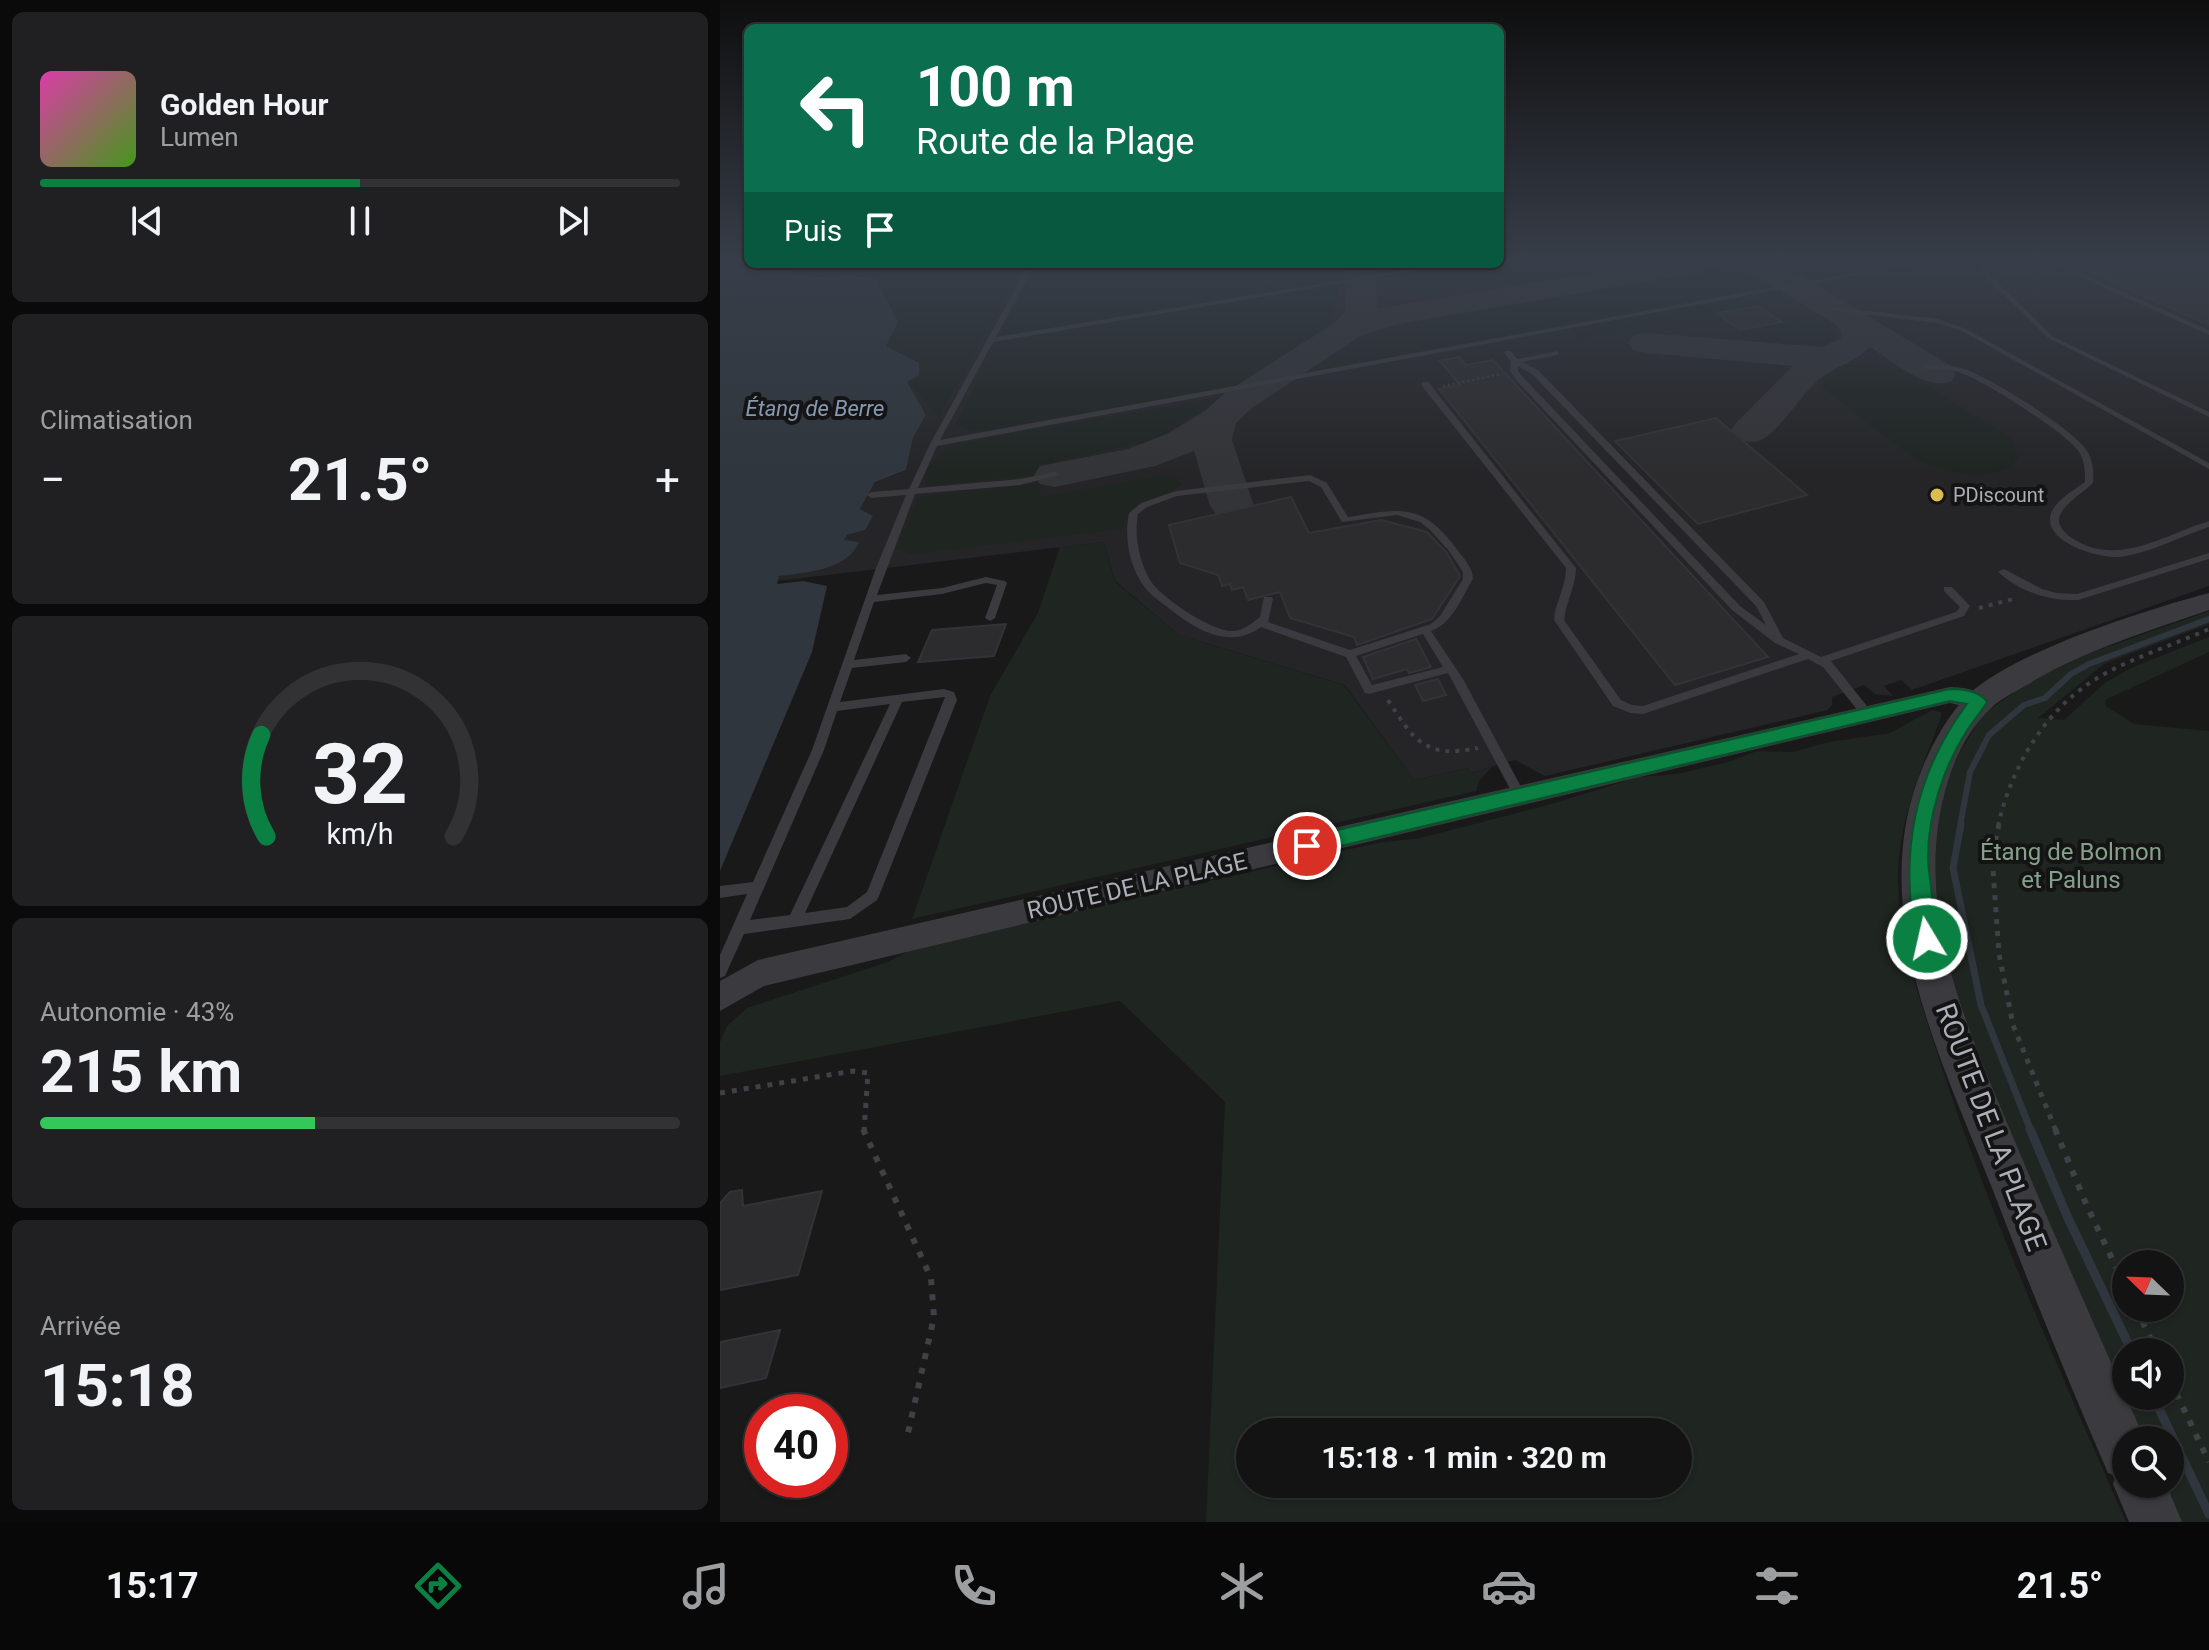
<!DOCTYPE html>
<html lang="fr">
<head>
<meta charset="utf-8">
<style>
  body { margin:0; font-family:Roboto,sans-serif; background:#202022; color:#f1f3f6; height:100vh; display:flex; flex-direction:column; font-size:30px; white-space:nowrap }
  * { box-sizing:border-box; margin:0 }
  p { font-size:26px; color:#9d9ea0 }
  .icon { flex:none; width:44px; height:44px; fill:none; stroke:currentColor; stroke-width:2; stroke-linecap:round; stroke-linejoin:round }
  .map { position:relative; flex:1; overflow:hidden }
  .panel { display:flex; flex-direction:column; gap:12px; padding:12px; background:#0a0a0b; width:720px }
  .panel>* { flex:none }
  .hud { position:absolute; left:24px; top:24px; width:760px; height:244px; border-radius:12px; box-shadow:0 2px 6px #0004,0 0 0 2px #323234; background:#0b6e4f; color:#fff; overflow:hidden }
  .needle { width:52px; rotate:293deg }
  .tools { position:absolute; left:1392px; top:1250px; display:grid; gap:16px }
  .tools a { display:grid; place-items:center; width:72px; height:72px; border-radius:50%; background:#131314; box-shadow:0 2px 6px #0004,0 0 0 2px #323234; font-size:40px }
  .speed { position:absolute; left:24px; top:1394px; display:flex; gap:16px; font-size:40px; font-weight:700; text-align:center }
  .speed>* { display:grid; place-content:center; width:104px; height:104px; border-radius:50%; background:#131314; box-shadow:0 2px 6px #0004,0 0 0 2px #323234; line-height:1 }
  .speed .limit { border:12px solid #d22; background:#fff; color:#111 }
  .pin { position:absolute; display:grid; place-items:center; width:68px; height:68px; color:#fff; margin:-34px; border:4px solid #fff; border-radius:50%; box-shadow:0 2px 8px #0007 }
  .me { position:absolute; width:88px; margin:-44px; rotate:351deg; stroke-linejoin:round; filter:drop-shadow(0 0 6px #0008) }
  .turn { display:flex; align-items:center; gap:28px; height:168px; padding:0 40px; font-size:36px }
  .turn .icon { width:104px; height:104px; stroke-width:2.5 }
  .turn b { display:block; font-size:56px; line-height:68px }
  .then { display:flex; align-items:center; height:76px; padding:0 40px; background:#0003; gap:16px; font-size:30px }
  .big { font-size:60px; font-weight:700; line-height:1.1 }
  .panel .tile { flex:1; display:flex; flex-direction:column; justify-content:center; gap:12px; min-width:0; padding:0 28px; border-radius:12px; background:#202022 }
  .panel .dial { align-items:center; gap:0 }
  .dial svg { height:208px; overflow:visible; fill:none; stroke:#323234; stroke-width:7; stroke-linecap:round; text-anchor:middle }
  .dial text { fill:#f1f3f6; stroke:none }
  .song { display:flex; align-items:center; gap:24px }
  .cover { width:96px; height:96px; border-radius:12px; background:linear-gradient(135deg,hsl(320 70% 55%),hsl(100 70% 35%)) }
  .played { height:8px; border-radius:4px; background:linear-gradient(90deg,#0b8043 50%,#323234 50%) }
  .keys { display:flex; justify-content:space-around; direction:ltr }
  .heat { display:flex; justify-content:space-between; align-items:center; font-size:44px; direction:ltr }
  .charge { height:12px; border-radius:6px; background:linear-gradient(90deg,#34c759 43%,#323234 0) }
  .trip { position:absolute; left:516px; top:1418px; width:456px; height:80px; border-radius:40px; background:#131314; box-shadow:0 2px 6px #0004,0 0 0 2px #323234; font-weight:700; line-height:80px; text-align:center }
  .tab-bar { display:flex; height:128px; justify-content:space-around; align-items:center; background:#080808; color:#9d9ea0 }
  .tab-bar .icon { width:56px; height:56px }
  .tab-bar .on { color:#0b8043 }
  .tab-bar b { font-size:36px; color:#f1f3f6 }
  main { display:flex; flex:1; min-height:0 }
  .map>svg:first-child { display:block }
</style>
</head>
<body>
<main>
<section class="panel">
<div class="tile">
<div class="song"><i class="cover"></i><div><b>Golden Hour</b><p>Lumen</p></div></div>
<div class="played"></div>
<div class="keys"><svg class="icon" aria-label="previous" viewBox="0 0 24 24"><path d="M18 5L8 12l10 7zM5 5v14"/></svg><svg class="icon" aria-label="pause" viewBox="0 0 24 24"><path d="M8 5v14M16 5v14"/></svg><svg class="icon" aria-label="next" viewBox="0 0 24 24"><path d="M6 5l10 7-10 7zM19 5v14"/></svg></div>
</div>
<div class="tile"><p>Climatisation</p>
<div class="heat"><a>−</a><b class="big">21.5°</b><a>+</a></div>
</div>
<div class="tile dial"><svg viewBox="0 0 100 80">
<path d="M14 69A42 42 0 1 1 86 69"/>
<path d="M14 69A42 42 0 0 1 12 30" stroke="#0b8043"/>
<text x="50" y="56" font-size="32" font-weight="700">32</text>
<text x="50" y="72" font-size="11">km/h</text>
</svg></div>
<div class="tile"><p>Autonomie · 43%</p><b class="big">215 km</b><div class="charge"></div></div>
<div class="tile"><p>Arrivée</p><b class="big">15:18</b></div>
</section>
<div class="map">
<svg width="1489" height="1522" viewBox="0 0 1489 1522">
  <rect width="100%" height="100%" fill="#19191a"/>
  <path fill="#252527" d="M1489,262V586L1192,690L1181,680L1164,686L1173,696L1155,694L1144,685L1112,697V705L1108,710L825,776L795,760L751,773L748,768L694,780L625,685L459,635L395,581L384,542L57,581L59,576L86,572L138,543L123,541L127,535L145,530L140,509L155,482L186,470L193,438L206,415L166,347L100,278L60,268L59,264Z"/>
  <path fill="#1f2521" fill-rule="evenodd" d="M780,262H941L795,286L786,282L766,264Z
    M1062,262H1185L1084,281L1060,265Z
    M59,264H305L219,417L187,381L166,347L100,278H80L60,268Z
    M314,264H619C619,287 618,309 604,328L519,385L273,429L251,431L236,424Z
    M671,264H748L768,284L705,294L682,292L673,283Z
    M988,270L1021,272L1052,286L585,372L663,329Z
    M1059,291L1064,294L1054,301L858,338L851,329Z
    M1091,317L1111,326L1114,334L1112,342C1080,354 1045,351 1017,331Z
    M1126,365L1165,366L1188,373L1291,439L1298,457C1281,487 1221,473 1196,458C1164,437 1133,411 1102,387C1104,371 1111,368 1126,365Z
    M504,396L437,439L325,464L322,475L208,485L204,480C208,455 233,449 253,441Z
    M440,476H455L462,484C438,500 412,498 402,529L191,554L176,549L198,499L211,495L318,484L320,497Z
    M384,542L395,582L459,635L624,685L694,780L748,768L752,773L772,767L759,781L756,791L192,919L270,696L318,613L340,547Z
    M1489,611V624L1384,664L1318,718L1344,720L1386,682L1413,667L1489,637V652L1385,700L1386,706L1414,724L1489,731V1522H1458L1440,1484H1450V1440H1419L1257,1060L1220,949L1211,889L1215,819L1232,766L1262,715L1309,682L1367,654ZM1406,1264H1450V1308H1406ZM1406,1352H1450V1396H1406Z
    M1212,710L1221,712V717C1201,771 1178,820 1178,880C1179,943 1201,1002 1220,1062C1271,1219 1340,1371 1406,1522H486L505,1102L400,1001L0,1076V1042L7,1026L27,1008L168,962L196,947L657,843L700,838L828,805L919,777L957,774L1008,762L1037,751L1072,752L1109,742L1170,733ZM530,1432H958V1484H530Z"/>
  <path fill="#30363d" d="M0,262L59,264L60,268C94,284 121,271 156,279L178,322L166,346L199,363V375L187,382L206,415L193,438L186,470L155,482L140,509L153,516L145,530L127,535L124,540L139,542C128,570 84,573 59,576L57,584L83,581L107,586L92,652L0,871Z"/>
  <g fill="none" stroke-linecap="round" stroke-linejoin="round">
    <path stroke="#30363d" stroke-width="6" d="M1240,826L1250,772L1269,735L1304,705L1325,698L1351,674L1369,664L1489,619"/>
    <path stroke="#30363d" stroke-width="7" d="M1241,824L1233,868L1261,1005L1311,1131"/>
    <path stroke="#30363d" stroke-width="9" d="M1310,1129L1348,1218L1412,1352
      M1433,1396L1489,1514"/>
    <path fill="#333437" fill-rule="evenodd" d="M936,262H1001L997,268L987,271L678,324L640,336L532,408L516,423L512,440L534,506L527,515L512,519L497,515L490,506L474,451L435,466L335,487L320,484L314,475L320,466L408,449L447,434L485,411L506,392L616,322L625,312V264H655L657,309Z
      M1031,262H1059L1231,366L1236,374L1231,382C1202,389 1174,362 1150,347C1134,364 1112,366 1093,385C1079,399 1057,433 1041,440C1032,444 1025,441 1016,439L1011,431L1016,423L1073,366L925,353L913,350L908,343L913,336L925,333L1103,347L1121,338V331L1116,325L1040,277Z"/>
  </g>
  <path fill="#2c2c2e" stroke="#333336" stroke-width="2" d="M1347,262H1480L1489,265V325Z
    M1038,306L1062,322L1020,330L997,313Z
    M739,357L746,365L773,360L1048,657L955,685L719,389L740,385L720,361Z
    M996,418L1087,495L978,524L895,441Z
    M571,497L589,533L661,520L707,532L727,553L740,576L712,619L637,645L634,637L570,618L560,592L528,600L523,587L512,590L510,584L502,586L498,575L460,563L449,525Z
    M286,624L274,656L198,662L212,630Z
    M696,639L711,667L689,673L687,669L653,679L643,657Z
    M718,679L726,695L703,701L695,685Z
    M22,1190L23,1206L102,1191L78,1275L0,1290V1203L10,1192Z
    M60,1330L46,1378L0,1388V1342Z"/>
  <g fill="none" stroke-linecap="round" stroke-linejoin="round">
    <path stroke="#404146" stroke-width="2" stroke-dasharray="2 3" stroke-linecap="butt" d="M723,386L781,374"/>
    <path stroke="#404146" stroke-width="4" stroke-dasharray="4 6" stroke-linecap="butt" d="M1259,608L1297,598
      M668,700C694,741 706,759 758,748
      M1278,826C1292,764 1328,704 1386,673C1418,656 1455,644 1489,629"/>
    <path stroke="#404146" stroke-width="5" stroke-dasharray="5 7" stroke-linecap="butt" d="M1279,824L1272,855L1279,954L1293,1025L1336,1131
      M0,1093L133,1071L148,1073L144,1131"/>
    <path stroke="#404146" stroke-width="6" stroke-dasharray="6 9" stroke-linecap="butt" d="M143,1129L211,1278L214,1317L188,1433
      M1335,1129L1366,1204L1406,1288
      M1416,1308L1437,1352
      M1450,1380L1489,1462"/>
    <path fill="#3a3a3f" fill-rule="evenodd" d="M1044,262H1051L1085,282L1194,262H1206L217,446L198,488L300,479L335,472L339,475L300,485L195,494L157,595L222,588L266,577L285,581L287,583L275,618L270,621L265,618L277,585L266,583L222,594L154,602L134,660L186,654L191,658L186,662L132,668L120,702L224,689L234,692L237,700L159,896L157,900L130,919L24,934L5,976L0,978V955L27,894L0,898V886L33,882L92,750L156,568L186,495L151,498L147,495L151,492L189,489L210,444L309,264H315L276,337L722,264H736L273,342L220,440L1078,283ZM225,697L147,892L127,907L85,913L182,702ZM170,704L70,915L30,920L104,750L117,711Z
      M1255,262H1261L1271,276L1332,336L1489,412V417L1328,338L1267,278Z
      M1328,262H1335L1489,330V335Z
      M1112,307L1218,319L1246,329L1489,463V469L1242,331L1217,323L1110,310V308Z
      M785,351H791L797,359L838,351V355L802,362L818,370L1044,602L1063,638L1101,657L1236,612L1240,607L1224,591V587H1232L1250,606L1244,616L1111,661L1151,711L1153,714L1147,718L1143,717L1103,667L1088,659L923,714L910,713L893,706L834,620C835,602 846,587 846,568L702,386V382H708L856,568C856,586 846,602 844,620L901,700L912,705L923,706L1079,654L1055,643L1012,610L796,380L790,371L791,361L784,353ZM798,366L812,374L1036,606L1046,625L1020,606L802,376L798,371Z
      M1204,365C1218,365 1234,365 1247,370C1272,379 1349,427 1365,448C1373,459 1374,470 1373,483C1358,498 1319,516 1352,538C1397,568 1444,535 1489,521V527C1460,537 1430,553 1400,557C1379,559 1318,541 1332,511C1338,499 1354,490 1365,482C1365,472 1365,461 1359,452C1348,434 1263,380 1241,373C1230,368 1216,370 1204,369Z
      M590,475L607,483L628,517C682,508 703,502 739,552C745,560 753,568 753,579C742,597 732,624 711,631L743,679L806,796L804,800H796L728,673L649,694L645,693L626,657L541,627C508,651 473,628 446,606C438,600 429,594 423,585C409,565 404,537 409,513L421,503L456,491ZM589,481L601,487L622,522L677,515L700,522L710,530L729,551L743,572V579L720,616L711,624L630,650L548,622L553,599L552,597H544L540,617C531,624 524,630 513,631C492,632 440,597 430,580C419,561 414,536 418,514L427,507L457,496ZM703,634L723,667L652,685L636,656Z
      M1489,553V559L1358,600C1329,601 1300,592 1278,572L1283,569L1286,570L1322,589L1337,593L1357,594Z"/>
    <path fill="#3a3a3f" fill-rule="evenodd" d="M1230,687C1243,687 1263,690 1270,702L1267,708L1259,710L1230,703L44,986L0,1011V981L38,960Z"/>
    <path fill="#3a3a3f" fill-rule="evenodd" d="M1489,593V610C1426,632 1362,651 1305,686C1293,693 1280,699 1270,709C1250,728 1236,755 1228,781C1187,913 1255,1044 1304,1163C1343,1256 1385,1348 1425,1440H1406V1484H1446L1462,1522H1409L1393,1484L1396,1476L1388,1473C1348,1381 1310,1287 1274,1193C1222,1061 1142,906 1204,764C1215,739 1230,712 1250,693C1299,650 1425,610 1489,593Z"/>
  </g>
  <linearGradient id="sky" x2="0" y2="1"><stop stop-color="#0e0e0e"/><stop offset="0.55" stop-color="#383e49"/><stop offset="1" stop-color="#383e49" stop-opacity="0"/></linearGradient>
  <rect width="1489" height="475" fill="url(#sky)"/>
  <path fill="#0b8043" stroke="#07532c" stroke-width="2" d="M1230,689C1242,689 1260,691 1267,702C1261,712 1252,722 1246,732C1223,768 1207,818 1208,861C1209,878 1219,935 1214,946L1207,949L1199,946C1191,929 1191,910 1190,891C1186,822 1206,759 1247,704L1230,701L587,854L580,852L577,846L580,840L587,837Z"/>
  <circle fill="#dcbd4f" stroke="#141415" stroke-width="3" cx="1217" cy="495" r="8"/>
  <g text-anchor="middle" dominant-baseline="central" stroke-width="8" stroke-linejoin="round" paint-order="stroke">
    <g font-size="20" fill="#adafb8" stroke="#141415" text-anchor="start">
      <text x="1233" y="495">PDiscount</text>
    </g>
    <g font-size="22" font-style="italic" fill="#8898af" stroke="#141415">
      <text x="95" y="408">Étang de Berre</text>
    </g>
    <g font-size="24" fill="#86a18b" stroke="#141415">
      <text x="1351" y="852">Étang de Bolmon<tspan x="1351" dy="28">et Paluns</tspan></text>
    </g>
    <g font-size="24" fill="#adafb8" stroke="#141415">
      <text transform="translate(417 886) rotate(-13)">ROUTE DE LA PLAGE</text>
    </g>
    <g font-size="28" fill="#adafb8" stroke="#141415">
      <text transform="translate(1271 1127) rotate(69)">ROUTE DE LA PLAGE</text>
    </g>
  </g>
</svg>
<div class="tools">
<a><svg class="needle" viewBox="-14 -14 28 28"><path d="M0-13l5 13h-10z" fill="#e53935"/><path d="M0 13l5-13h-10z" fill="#9d9ea0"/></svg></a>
<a><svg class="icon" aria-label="sound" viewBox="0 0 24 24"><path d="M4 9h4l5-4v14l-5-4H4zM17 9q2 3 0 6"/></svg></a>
<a><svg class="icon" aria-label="search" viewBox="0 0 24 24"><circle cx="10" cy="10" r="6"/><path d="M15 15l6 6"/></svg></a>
</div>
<div class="speed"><div class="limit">40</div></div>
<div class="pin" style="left:587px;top:846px;background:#d93025"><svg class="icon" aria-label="arrive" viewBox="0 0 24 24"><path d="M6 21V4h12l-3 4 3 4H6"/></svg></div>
<svg class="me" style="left:1207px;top:939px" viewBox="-20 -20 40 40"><circle r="17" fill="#0b8043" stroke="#fff" stroke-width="3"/><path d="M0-11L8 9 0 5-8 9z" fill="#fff"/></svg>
<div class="trip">15:18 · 1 min · 320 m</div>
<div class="hud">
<div class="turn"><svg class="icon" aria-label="left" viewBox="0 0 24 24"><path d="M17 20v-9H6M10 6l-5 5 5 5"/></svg><div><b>100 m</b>Route de la Plage</div></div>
<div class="then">Puis<svg class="icon" aria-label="arrive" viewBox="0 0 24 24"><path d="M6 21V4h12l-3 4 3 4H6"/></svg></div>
</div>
</div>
</main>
<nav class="tab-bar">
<b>15:17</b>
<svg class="icon on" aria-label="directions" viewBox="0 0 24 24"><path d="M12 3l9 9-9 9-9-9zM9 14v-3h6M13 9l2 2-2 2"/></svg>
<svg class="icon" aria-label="music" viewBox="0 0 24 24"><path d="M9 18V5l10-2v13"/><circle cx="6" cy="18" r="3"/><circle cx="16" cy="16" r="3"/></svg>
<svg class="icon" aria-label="phone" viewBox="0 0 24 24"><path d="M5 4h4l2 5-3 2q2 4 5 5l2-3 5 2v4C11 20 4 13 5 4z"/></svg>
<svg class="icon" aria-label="climate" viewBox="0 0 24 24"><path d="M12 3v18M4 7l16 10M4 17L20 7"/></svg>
<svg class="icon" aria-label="car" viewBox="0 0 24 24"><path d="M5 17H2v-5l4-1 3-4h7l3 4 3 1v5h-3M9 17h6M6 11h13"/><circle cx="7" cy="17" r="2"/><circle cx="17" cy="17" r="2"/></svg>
<svg class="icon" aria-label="filters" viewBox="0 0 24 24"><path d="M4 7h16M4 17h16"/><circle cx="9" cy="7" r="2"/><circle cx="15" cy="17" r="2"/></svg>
<b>21.5°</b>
</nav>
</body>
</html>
